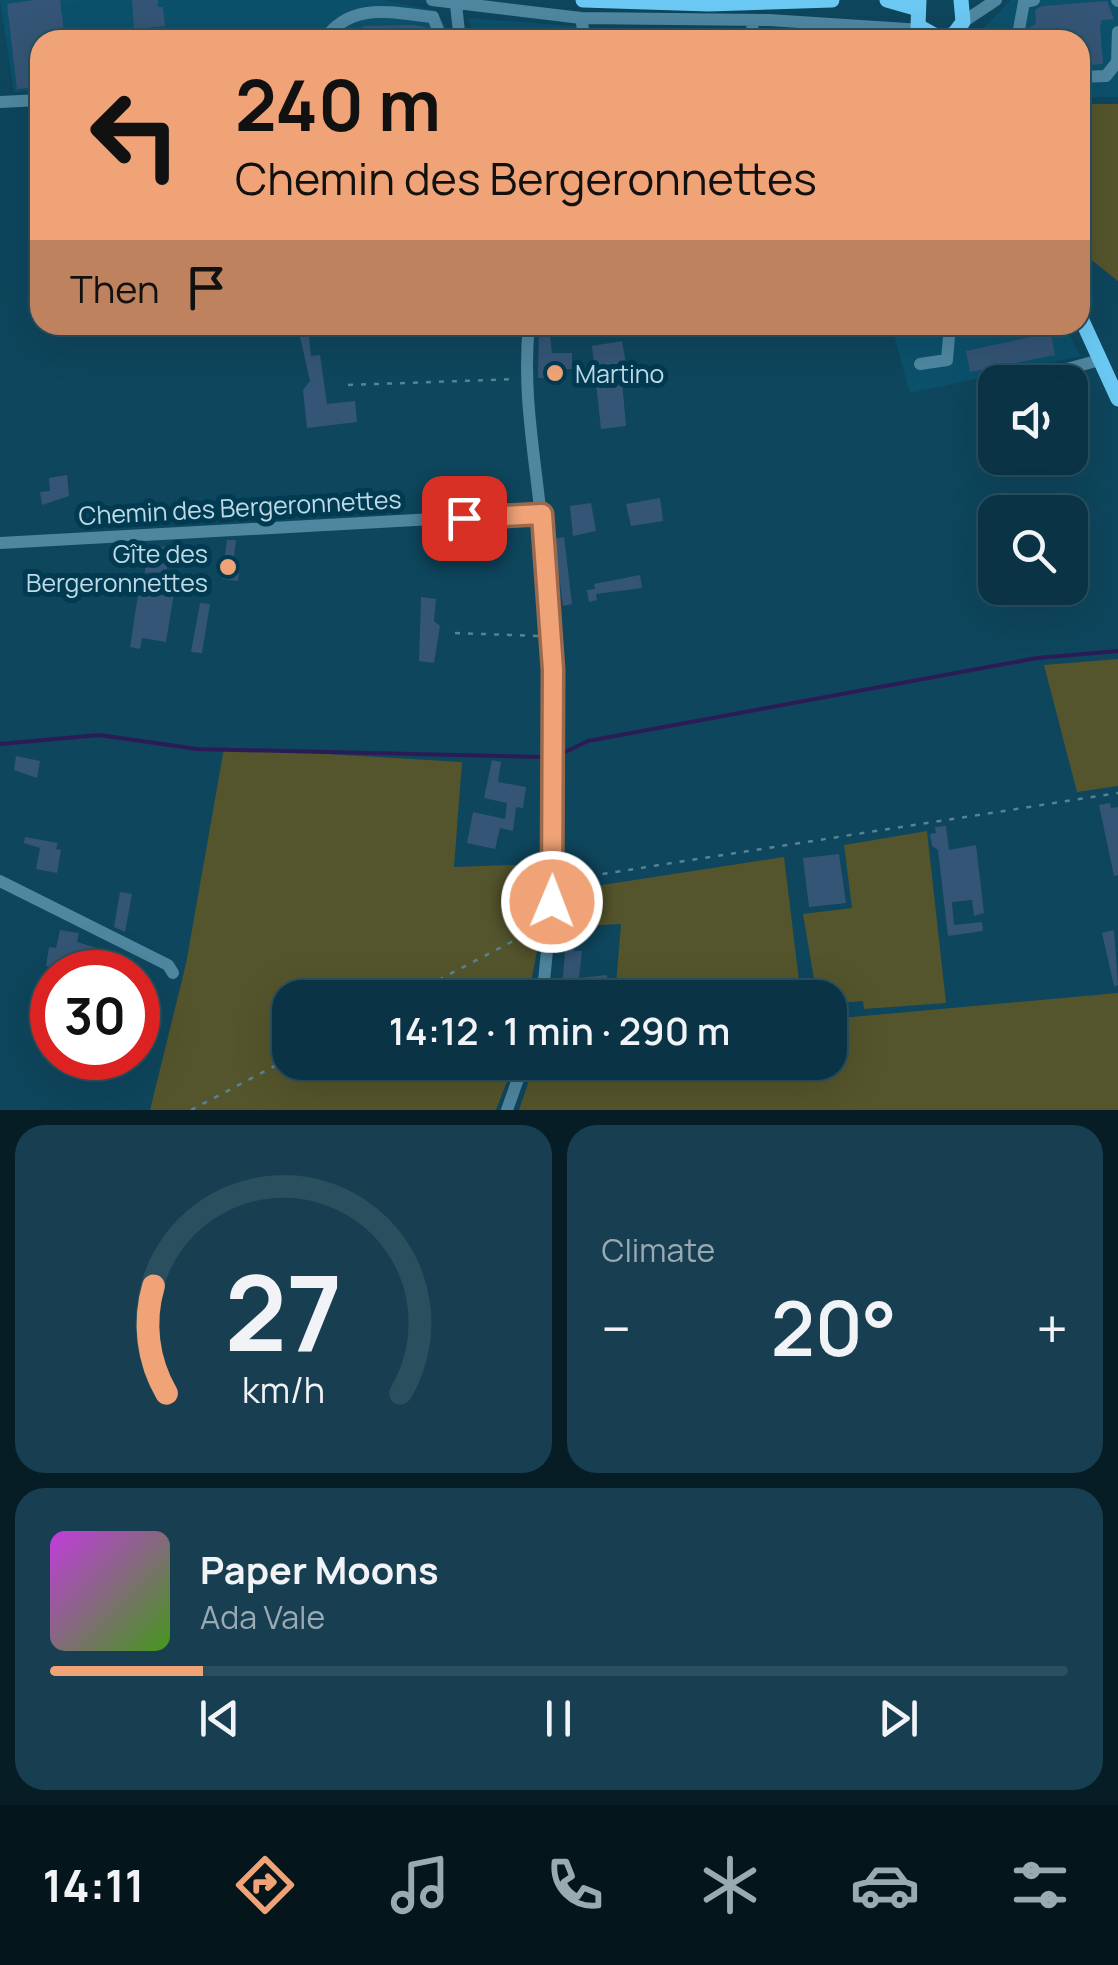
<!DOCTYPE html>
<html lang="en">
<head>
<meta charset="utf-8">
<style>
  body { margin:0; font-family:Manrope,sans-serif; background:#183f51; color:#f1f3f6; height:100vh; display:flex; flex-direction:column; font-size:38px; white-space:nowrap }
  * { box-sizing:border-box; margin:0 }
  p { font-size:32px; color:#99aab3 }
  .icon { flex:none; width:55px; height:55px; fill:none; stroke:currentColor; stroke-width:2; stroke-linecap:round; stroke-linejoin:round }
  .map { position:relative; height:1110px; overflow:hidden }
  .drawer { display:flex; flex-direction:column; gap:15px; padding:15px; background:#061d26; flex:1 }
  .drawer>* { flex:none }
  .banner { position:absolute; left:30px; top:30px; width:1060px; height:305px; border-radius:30px; box-shadow:0 10px 40px #0002,0 0 0 2px #2a4f5f; background:#efa377; color:#111; overflow:hidden }
  .controls { position:absolute; left:978px; top:365px; display:grid; gap:20px }
  .controls a { display:grid; place-items:center; width:110px; height:110px; border-radius:20px; background:#0a3446; box-shadow:0 10px 40px #0002,0 0 0 2px #2a4f5f; font-size:50px }
  .speed { position:absolute; left:30px; top:950px; display:flex; gap:20px; font-size:50px; font-weight:700; text-align:center }
  .speed>* { display:grid; place-content:center; width:130px; height:130px; border-radius:50%; background:#0a3446; box-shadow:0 10px 40px #0002,0 0 0 2px #2a4f5f; line-height:1 }
  .speed .limit { border:15px solid #d22; background:#fff; color:#111 }
  .pin { position:absolute; display:grid; place-items:center; width:85px; height:85px; color:#fff; margin:-42px; border-radius:20px; box-shadow:0 5px 15px #0006 }
  .me { position:absolute; width:110px; margin:-55px; rotate:1deg; stroke-linejoin:round; filter:drop-shadow(0 0 8px #0008) }
  .turn { display:flex; align-items:center; gap:35px; height:210px; padding:0 40px; font-size:45px }
  .turn .icon { width:130px; height:130px; stroke-width:2.5 }
  .turn b { display:block; font-size:70px; line-height:85px }
  .then { display:flex; align-items:center; height:95px; padding:0 40px; background:#0003; gap:20px; font-size:38px }
  .big { font-size:75px; font-weight:600; line-height:1.1 }
  .drawer .tile { flex:1; display:flex; flex-direction:column; justify-content:center; gap:15px; min-width:0; padding:0 35px; border-radius:30px; background:#183f51 }
  .drawer .dial { align-items:center; gap:0 }
  .dial svg { height:260px; overflow:visible; fill:none; stroke:#2a4f5f; stroke-width:7; stroke-linecap:round; text-anchor:middle }
  .dial text { fill:#f1f3f6; stroke:none }
  .song { display:flex; align-items:center; gap:30px }
  .cover { width:120px; height:120px; border-radius:15px; background:linear-gradient(135deg,hsl(290 70% 55%),hsl(100 70% 35%)) }
  .played { height:10px; border-radius:5px; background:linear-gradient(90deg,#efa377 15%,#2a4f5f 15%) }
  .keys { display:flex; justify-content:space-around; direction:ltr }
  .heat { display:flex; justify-content:space-between; align-items:center; font-size:55px; direction:ltr }
  .drawer .tiles { flex:1; display:grid; gap:15px; grid-template-columns:1fr 1fr }
  .tile:last-child { grid-column:span 2 }
  .trip { position:absolute; left:272px; top:980px; width:575px; height:100px; border-radius:30px; background:#0a3446; box-shadow:0 10px 40px #0002,0 0 0 2px #2a4f5f; font-weight:600; line-height:100px; text-align:center }
  .dock { display:flex; height:160px; justify-content:space-around; align-items:center; background:#04151c; color:#99aab3 }
  .dock .icon { width:70px; height:70px }
  .dock .current { color:#efa377 }
  .dock b { font-size:45px; color:#f1f3f6 }
  .map>svg:first-child { display:block }
</style>
</head>
<body>
<div class="map">
<svg width="1118" height="1110" viewBox="0 0 1118 1110">
  <rect width="100%" height="100%" fill="#0e465d"/>
  <path fill="#0c516c" d="M0,0H385L437,11L453,40H40V90L14,92Z
    M1011,0H1118V97H1080V40H972Z
    M468,18L598,28L913,40H476Z
    M891,325H1065L1080,356L910,393Z"/>
  <path fill="#54552c" d="M1118,104V281L1080,251V104Z
    M1118,659V786L1077,792L1044,665Z
    M224,748L462,762L454,867L541,864L540,936L528,997L290,998V1062L514,1063L496,1110H150L186,964Z
    M927,831L946,1003L864,1009L863,1001L830,1004V998L817,997L803,914L852,908L844,845Z
    M784,857L801,997H609L615,996L621,924L561,927L570,890Z
    M1118,993V1110H519L535,1063L830,1062V1019Z"/>
  <g fill="none" stroke-linecap="round" stroke-linejoin="round">
    <path stroke="#2b1c56" stroke-width="4" d="M0,744L99,735L197,749L539,757
      M565,752L588,741L1037,658L1118,651"/>
  </g>
  <path fill="#355576" d="M33,0H60L65,40H40V87L17,89L7,4Z
    M132,0H158V7H163L165,26L134,29Z
    M1107,1L1114,19L1102,20L1100,26L1103,64L1080,66V40H1027L1030,27L1036,24L1035,10L1042,6Z
    M412,25L426,27L427,40H364L363,26Z
    M266,28L267,40H213V30Z
    M539,325H549L552,353H572V369H552L551,378H538Z
    M1028,325H1049L1055,355L970,372L966,351L1030,337Z
    M308,327L311,356L320,355L327,404L355,401L357,422L307,428L303,390L310,381L298,328Z
    M622,341L629,380L622,381L626,426L601,429L592,346Z
    M67,475L69,496L42,505L40,492L50,491L49,478Z
    M660,498L663,521L631,526L626,504Z
    M591,503L596,531L573,536L570,506Z
    M564,537L572,604L563,606L554,539Z
    M227,540H236L233,564L240,565L238,581L222,579Z
    M173,546L174,559L167,560V572L145,573V561H152L151,547Z
    M640,575L642,588L596,594L597,600L589,602L587,590L595,589L594,584Z
    M139,588L174,593L166,642L142,638L140,649L130,647Z
    M421,597L436,599L434,621L440,626L434,663L419,661Z
    M200,603L210,604L202,653L191,652Z
    M16,756L40,761L37,778L14,770Z
    M492,760L501,762L498,782L526,787L523,808L516,807L513,831L500,828L495,849L467,843L473,812L505,819L507,803L484,798Z
    M1110,803L1111,808L1118,807V875L1114,876L1099,805Z
    M946,826L949,850L976,845L984,913L974,916L972,900L952,902L954,925L982,922L983,931L948,936L938,850L932,846L930,834L936,833L935,827Z
    M25,837L58,843L56,849L61,850L57,873L36,869L40,848L24,843Z
    M839,854L846,903L809,907L803,858Z
    M120,892L132,894L125,932L114,927Z
    M60,930L79,933L77,942L110,952L106,972H93L97,958L75,953L72,972H53L54,967L46,966L49,947L56,948Z
    M1114,930L1118,985L1114,986L1102,933Z
    M558,942H574V951H582L579,978L607,975V984L562,988L565,951L558,952Z"/>
  <g fill="none" stroke-linecap="round" stroke-linejoin="round">
    <path stroke="#588397" stroke-width="2.5" stroke-dasharray="5 8" stroke-linecap="butt" d="M348,385L517,379
      M455,633L539,636
      M564,880L1118,793
      M404,998L536,929
      M191,1110L290,1058"/>
    <path stroke="#4f87a1" stroke-width="12" d="M432,0L581,18L769,20L922,30
      M1117,0L1118,1
      M456,5L460,40
      M581,18L585,40
      M752,20L753,40
      M963,22L996,0
      M324,40C351,1 392,13 433,17L442,40
      M1017,40L1024,2L1034,0
      M1080,77L1106,76L1117,62L1118,32
      M0,102L40,100
      M529,325C521,401 539,475 544,551C555,699 560,850 542,998
      M920,364L947,360L950,325
      M1018,382L1100,360
      M991,427L995,426
      M0,543L542,513
      M0,881L168,965L173,973
      M507,1110L524,1062"/>
    <path stroke="#6bc9f4" stroke-width="15" d="M583,0L709,4L832,0
      M887,0L915,8
      M919,0L918,26L940,38L954,34L963,22L961,0
      M1080,316L1118,399"/>
  </g>
  <g fill="none" stroke-linecap="round" stroke-linejoin="round">
    <defs>
      <path id="route" d="M464,518L542,514L553,670L552,902"/>
    </defs>
    <use href="#route" stroke="#9b6a4d" stroke-width="25"/>
    <use href="#route" stroke="#efa377" stroke-width="18"/>
  </g>
  <g fill="#efa377" stroke="#003b51" stroke-width="4">
    <circle cx="555" cy="373" r="10"/>
    <circle cx="228" cy="567" r="10"/>
  </g>
  <g text-anchor="middle" dominant-baseline="central" stroke-width="10" stroke-linejoin="round" paint-order="stroke">
    <g font-size="25" fill="#bfd9e7" stroke="#003b51" text-anchor="start">
      <text x="575" y="373">Martino</text>
      <text x="208" y="553" text-anchor="end">Gîte des<tspan x="208" dy="29">Bergeronnettes</tspan></text>
    </g>
    <g font-size="25" fill="#bfd9e7" stroke="#003b51">
      <text transform="translate(240 507) rotate(-3)">Chemin des Bergeronnettes</text>
    </g>
  </g>
</svg>
<div class="controls">
<a><svg class="icon" aria-label="sound" viewBox="0 0 24 24"><path d="M4 9h4l5-4v14l-5-4H4zM17 9q2 3 0 6"/></svg></a>
<a><svg class="icon" aria-label="search" viewBox="0 0 24 24"><circle cx="10" cy="10" r="6"/><path d="M15 15l6 6"/></svg></a>
</div>
<div class="speed"><div class="limit">30</div></div>
<div class="pin" style="left:464px;top:518px;background:#d93025"><svg class="icon" aria-label="arrive" viewBox="0 0 24 24"><path d="M6 21V4h12l-3 4 3 4H6"/></svg></div>
<svg class="me" style="left:552px;top:902px" viewBox="-20 -20 40 40"><circle r="17" fill="#efa377" stroke="#fff" stroke-width="3"/><path d="M0-11L8 9 0 5-8 9z" fill="#fff"/></svg>
<div class="trip">14:12 · 1 min · 290 m</div>
<div class="banner">
<div class="turn"><svg class="icon" aria-label="left" viewBox="0 0 24 24"><path d="M17 20v-9H6M10 6l-5 5 5 5"/></svg><div><b>240 m</b>Chemin des Bergeronnettes</div></div>
<div class="then">Then<svg class="icon" aria-label="arrive" viewBox="0 0 24 24"><path d="M6 21V4h12l-3 4 3 4H6"/></svg></div>
</div>
</div>
<section class="drawer">
<div class="tiles">
<div class="tile dial"><svg viewBox="0 0 100 80">
<path d="M14 69A42 42 0 1 1 86 69"/>
<path d="M14 69A42 42 0 0 1 10 36" stroke="#efa377"/>
<text x="50" y="56" font-size="32" font-weight="700">27</text>
<text x="50" y="72" font-size="11">km/h</text>
</svg></div>
<div class="tile"><p>Climate</p>
<div class="heat"><a>−</a><b class="big">20°</b><a>+</a></div>
</div>
<div class="tile">
<div class="song"><i class="cover"></i><div><b>Paper Moons</b><p>Ada Vale</p></div></div>
<div class="played"></div>
<div class="keys"><svg class="icon" aria-label="previous" viewBox="0 0 24 24"><path d="M18 5L8 12l10 7zM5 5v14"/></svg><svg class="icon" aria-label="pause" viewBox="0 0 24 24"><path d="M8 5v14M16 5v14"/></svg><svg class="icon" aria-label="next" viewBox="0 0 24 24"><path d="M6 5l10 7-10 7zM19 5v14"/></svg></div>
</div>
</div>
</section>
<nav class="dock">
<b>14:11</b>
<svg class="icon current" aria-label="directions" viewBox="0 0 24 24"><path d="M12 3l9 9-9 9-9-9zM9 14v-3h6M13 9l2 2-2 2"/></svg>
<svg class="icon" aria-label="music" viewBox="0 0 24 24"><path d="M9 18V5l10-2v13"/><circle cx="6" cy="18" r="3"/><circle cx="16" cy="16" r="3"/></svg>
<svg class="icon" aria-label="phone" viewBox="0 0 24 24"><path d="M5 4h4l2 5-3 2q2 4 5 5l2-3 5 2v4C11 20 4 13 5 4z"/></svg>
<svg class="icon" aria-label="climate" viewBox="0 0 24 24"><path d="M12 3v18M4 7l16 10M4 17L20 7"/></svg>
<svg class="icon" aria-label="car" viewBox="0 0 24 24"><path d="M5 17H2v-5l4-1 3-4h7l3 4 3 1v5h-3M9 17h6M6 11h13"/><circle cx="7" cy="17" r="2"/><circle cx="17" cy="17" r="2"/></svg>
<svg class="icon" aria-label="filters" viewBox="0 0 24 24"><path d="M4 7h16M4 17h16"/><circle cx="9" cy="7" r="2"/><circle cx="15" cy="17" r="2"/></svg>
</nav>
</body>
</html>
